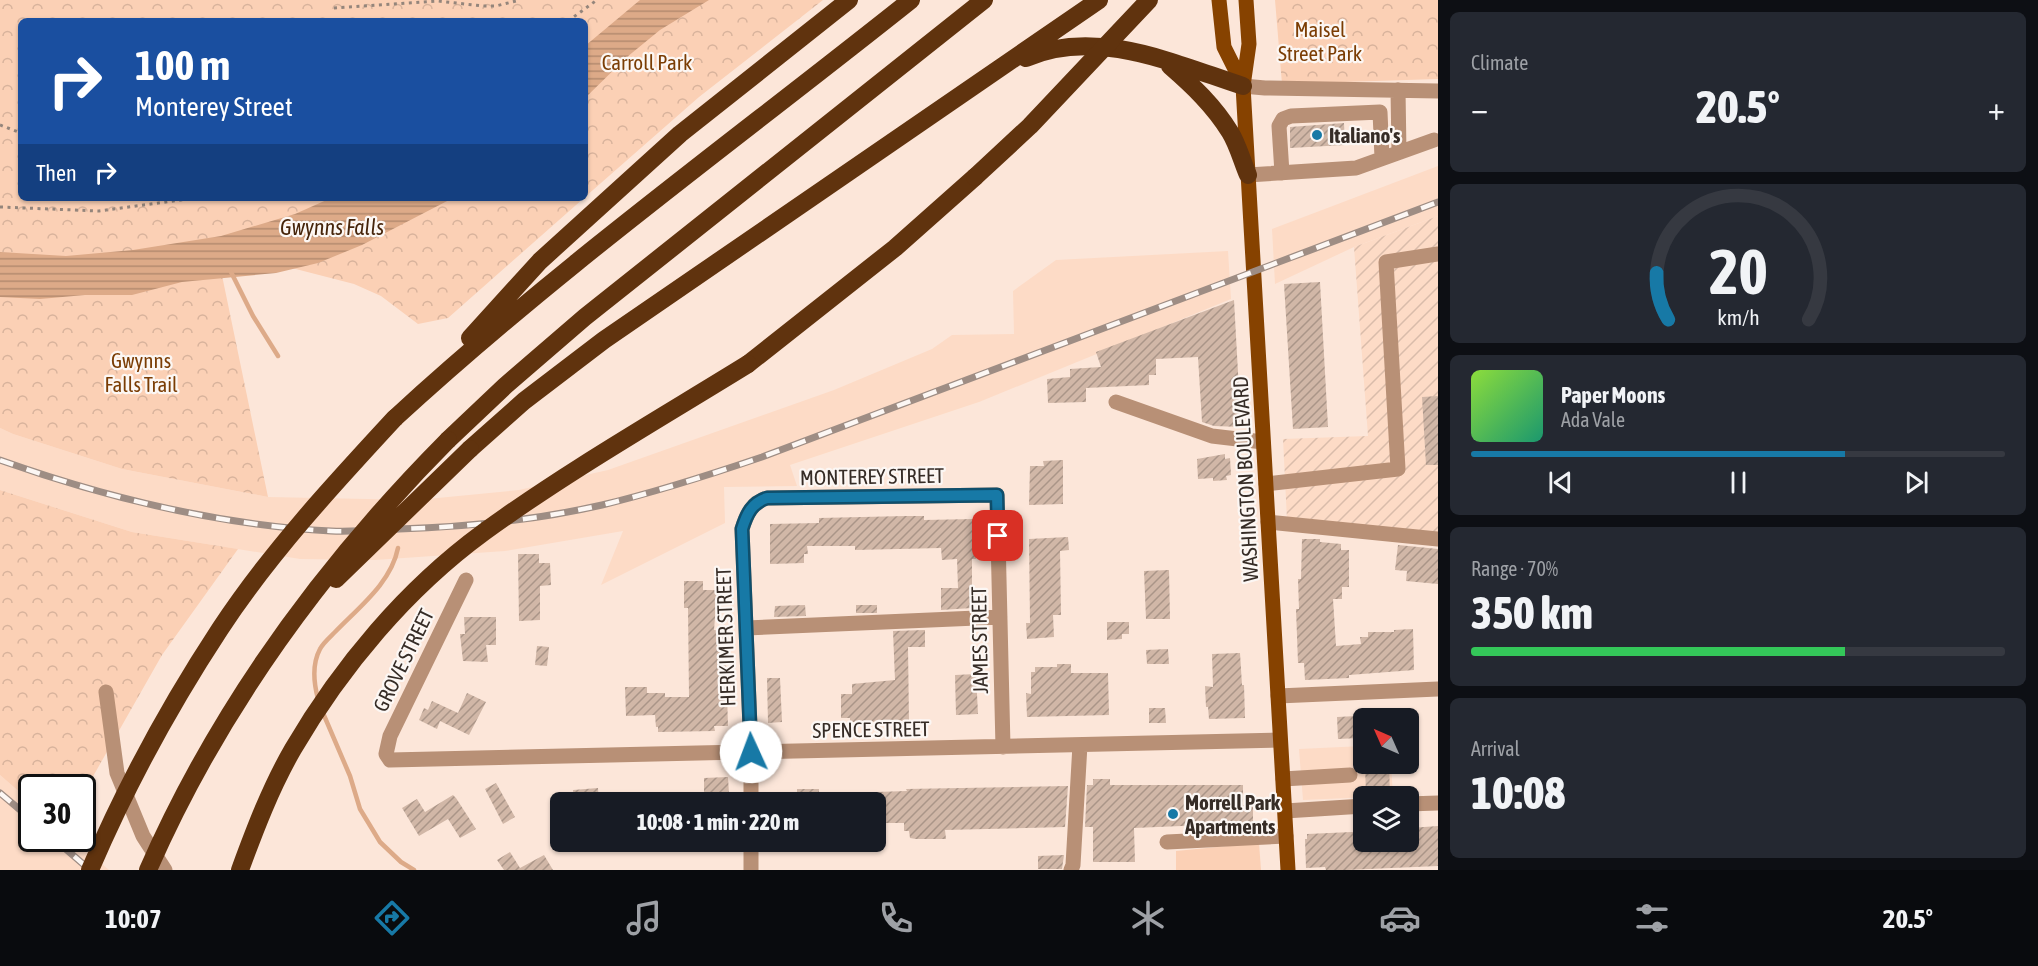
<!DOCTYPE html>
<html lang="en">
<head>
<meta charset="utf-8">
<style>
  body { margin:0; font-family:"Asap Condensed",sans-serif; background:#242831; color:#f1f3f6; height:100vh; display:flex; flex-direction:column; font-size:22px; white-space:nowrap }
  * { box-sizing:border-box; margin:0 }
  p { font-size:20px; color:#9ea1a6 }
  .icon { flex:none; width:33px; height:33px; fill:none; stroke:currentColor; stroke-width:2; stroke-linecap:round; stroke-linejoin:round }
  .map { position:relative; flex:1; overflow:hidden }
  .side { display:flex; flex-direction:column; gap:12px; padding:12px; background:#0d0f14; width:600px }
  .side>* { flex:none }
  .guide { position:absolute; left:18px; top:18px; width:570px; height:183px; border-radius:9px; box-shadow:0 2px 4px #0004; background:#1a4fa0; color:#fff; overflow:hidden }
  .needle { width:39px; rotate:315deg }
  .buttons { position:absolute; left:1353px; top:708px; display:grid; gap:12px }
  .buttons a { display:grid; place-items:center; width:66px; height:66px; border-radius:9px; background:#171b24; box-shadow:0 2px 4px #0004; font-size:30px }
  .speed { position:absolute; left:18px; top:774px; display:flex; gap:12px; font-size:30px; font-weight:700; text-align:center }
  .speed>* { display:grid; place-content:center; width:78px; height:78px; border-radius:50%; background:#171b24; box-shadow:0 2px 4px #0004; line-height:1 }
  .speed .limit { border:3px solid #111; border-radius:9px; background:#fff; color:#111 }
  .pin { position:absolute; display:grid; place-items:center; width:51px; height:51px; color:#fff; margin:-26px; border-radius:12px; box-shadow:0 3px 9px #0006 }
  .me { position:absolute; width:66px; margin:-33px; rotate:358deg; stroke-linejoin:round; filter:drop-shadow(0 0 4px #0008) }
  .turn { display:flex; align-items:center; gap:21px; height:126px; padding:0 18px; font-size:27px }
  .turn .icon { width:78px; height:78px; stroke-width:2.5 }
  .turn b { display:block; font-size:42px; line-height:51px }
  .then { display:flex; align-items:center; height:57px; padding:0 18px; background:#0003; gap:12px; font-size:22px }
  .big { font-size:45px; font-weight:800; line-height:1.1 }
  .side .widget { flex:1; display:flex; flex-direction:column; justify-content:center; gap:9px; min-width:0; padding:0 21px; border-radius:9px; background:#242831 }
  .side .dial { align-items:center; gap:0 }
  .dial svg { height:156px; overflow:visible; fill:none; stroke:#363941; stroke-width:7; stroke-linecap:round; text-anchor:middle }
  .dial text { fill:#f1f3f6; stroke:none }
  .song { display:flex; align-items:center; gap:18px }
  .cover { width:72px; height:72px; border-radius:9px; background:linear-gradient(135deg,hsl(90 70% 55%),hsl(160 70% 35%)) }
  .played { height:6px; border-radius:3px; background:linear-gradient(90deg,#1779a6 70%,#363941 70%) }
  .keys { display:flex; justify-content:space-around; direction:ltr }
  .heat { display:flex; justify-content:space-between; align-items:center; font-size:33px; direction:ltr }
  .charge { height:9px; border-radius:4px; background:linear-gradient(90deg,#34c759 70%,#363941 0) }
  .trip { position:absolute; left:550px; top:792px; width:336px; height:60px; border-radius:9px; background:#171b24; box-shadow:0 2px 4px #0004; font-weight:800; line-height:60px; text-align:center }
  .tab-bar { display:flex; height:96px; justify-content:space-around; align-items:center; background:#090b0e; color:#9ea1a6 }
  .tab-bar .icon { width:42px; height:42px }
  .tab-bar .selected { color:#1779a6 }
  .tab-bar b { font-size:27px; color:#f1f3f6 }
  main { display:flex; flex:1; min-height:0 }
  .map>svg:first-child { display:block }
</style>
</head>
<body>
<main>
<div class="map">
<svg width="1438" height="870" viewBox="0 0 1438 870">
  <defs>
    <pattern id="industrial-furrows" width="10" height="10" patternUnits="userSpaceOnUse" patternTransform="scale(1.5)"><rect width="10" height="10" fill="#fddbc6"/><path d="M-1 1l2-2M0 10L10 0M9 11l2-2" fill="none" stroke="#d9bcaa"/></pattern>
    <pattern id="park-crowns" width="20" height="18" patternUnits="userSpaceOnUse" patternTransform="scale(1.5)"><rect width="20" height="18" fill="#fbd0b5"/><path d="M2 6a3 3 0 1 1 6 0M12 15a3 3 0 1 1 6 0" fill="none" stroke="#d8b39c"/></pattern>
    <pattern id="water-rules" width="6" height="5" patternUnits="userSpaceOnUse" patternTransform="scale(1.5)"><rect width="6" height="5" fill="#da8"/><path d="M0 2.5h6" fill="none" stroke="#b48b6f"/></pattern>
    <pattern id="building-hatch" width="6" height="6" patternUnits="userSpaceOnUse" patternTransform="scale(1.5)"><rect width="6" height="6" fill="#d1b7a7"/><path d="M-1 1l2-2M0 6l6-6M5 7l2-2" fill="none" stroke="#aa9588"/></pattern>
  </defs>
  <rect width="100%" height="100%" fill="#fce6d9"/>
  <path fill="#fddbc6" d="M1438,166V216L1354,247L1275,284L1272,229Z
    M1228,251L1231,299L979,402L790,465L797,486L724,487L725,523L601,585L623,531L505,551L375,560L300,559L132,532L0,490V428L13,434L122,469L268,497L417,500L519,490L608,470L834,390L932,349L952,335L1014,334L1013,291L1056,260Z
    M1363,746L1364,764H1391L1393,796L1303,800L1299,749Z
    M0,775L31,802L32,838L73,839L109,870H0Z"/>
  <path fill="url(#industrial-furrows)" d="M1438,216V535L1287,520L1283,439L1368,436L1354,247Z"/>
  <path fill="#fbd0b5" d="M1259,843L1261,870H1176V851Z"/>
  <path fill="url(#park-crowns)" d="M0,0H823L699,97L585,197V21H21V198H584L448,318L418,324L381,296L354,284L253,258L219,261L268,497L122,469L13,434L0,428Z
    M1275,0H1438V79L1282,84Z
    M0,490L132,532L238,549L162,655L83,794L82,788H32L31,802L0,775Z"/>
  <path fill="url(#water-rules)" d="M640,0H709L660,30L627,57L585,98V46Z
    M331,198H453L362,245L318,263L276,273L182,282L132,295H85L40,299L0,297V252L66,256L133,250L221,236L295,214Z"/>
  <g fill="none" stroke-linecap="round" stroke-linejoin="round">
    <path stroke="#da8" stroke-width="4.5" d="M231,272L253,316L278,356
      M318,699C314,684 312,664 320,649C323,643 330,637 335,632C359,607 391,583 398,548
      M323,713L350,776L360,809L380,842L401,862L414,870"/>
  </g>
  <path fill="url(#building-hatch)" d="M1344,123L1345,145L1290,148V127Z
    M1320,282L1328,427L1293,429L1284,284Z
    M1234,300L1241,427L1214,426L1202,422L1198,357L1156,359V375H1149V385L1086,388V402L1048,403L1047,379L1070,377V369L1101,367L1096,352Z
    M1438,396V465H1426L1422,397Z
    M1225,454V459L1230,458L1231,475L1226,476L1227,480L1213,481V478L1198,479L1197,459Z
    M1063,460V504L1029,505L1030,466H1044L1043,461Z
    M906,516H924V520L974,519L976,559H972V608L941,610V588H958L957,559L942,560L941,548L855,550V546H807L808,554H804V563L770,564V524L819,523V518Z
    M1068,537L1069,550L1060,551L1061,615H1053L1054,637L1027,639L1026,623H1030L1029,539Z
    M1302,539H1320V542L1341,544V550H1349V587H1342V599H1333L1336,646L1361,644L1360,637H1368V632H1394V630L1413,629L1414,670L1349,675V678L1305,680L1304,663H1298L1296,609H1299L1298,579H1301Z
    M1398,545L1438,549V584L1406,581L1407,571L1395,570Z
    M518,554H539V563H550L551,585L540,586V620L519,621Z
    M1169,570L1170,619H1146L1144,571Z
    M684,581H703V590H721V605H716L714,630L725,631L728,726H714L715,731L658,732V727H656L655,715L626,716L625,687H647V693H665V697H689L688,608H684Z
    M805,605L806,616L774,617L775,606Z
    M856,605H877V613H856Z
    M464,617H496V645H486L488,662L463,661L460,634H465Z
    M1107,622H1129V634H1122V639L1107,640Z
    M925,630V647H908L909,722H850V718H841V694H852V684L895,680L893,631Z
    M537,646L549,647L547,666L535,665Z
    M1168,649L1169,664H1147L1146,650Z
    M1240,653L1242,685H1244L1245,718L1209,719L1208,707H1206L1205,686L1213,687L1212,654Z
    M1057,664H1071V673H1108L1109,715L1027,717L1026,693L1031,694V672H1035V667H1057Z
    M976,674L978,714L956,715L955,675Z
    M767,678H780L782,722L768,723Z
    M467,693L486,702L469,735L440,721L437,729L419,720L424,708L428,710L432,701L458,713Z
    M1149,708H1165L1166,723H1149Z
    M1357,716L1359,738L1338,739L1337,717Z
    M1365,764H1389L1390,796H1366Z
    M728,777L729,794L704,795V778Z
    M1093,779H1110V785H1243V805H1253V823L1134,828L1135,862H1093V827H1085L1087,785H1093Z
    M496,783L515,817L503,824L485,789Z
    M1068,786L1065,827L945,830L946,839H916L910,838L909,831H904V823H876V792L907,791L906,789Z
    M598,788L599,802H574L573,790Z
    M797,789H819V802H797Z
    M453,795L456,798L476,829L460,838L448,819L419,836L402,808L417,799L425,812Z
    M1438,826V866L1346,870H1326L1325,867L1306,868L1305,839H1307V834L1352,832H1359V842H1408L1410,840V828Z
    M510,852L520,868L544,855L553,870H504L497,860Z
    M1064,855L1062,869H1038V856Z"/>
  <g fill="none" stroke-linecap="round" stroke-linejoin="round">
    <path stroke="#94857b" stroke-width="3" stroke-dasharray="3 4.5" stroke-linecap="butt" d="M334,8L438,1L483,6H496L520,0
      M568,21L597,0
      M0,125L21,133
      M0,207L99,211L196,198"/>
    <path stroke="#b89076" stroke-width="15" d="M1243,86L1265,88L1438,91
      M1398,90L1399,152
      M1282,173L1279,126L1283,119L1291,116L1380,112L1382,158
      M1248,175L1356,168L1434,140
      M1116,402L1212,436L1263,442
      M1266,484L1398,469L1386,262L1438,254
      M1268,522L1438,539
      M466,580L390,736L386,754L390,760L1280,740
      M746,628L1000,617
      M106,692L117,773L143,836L165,870
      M1278,696L1438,689
      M1283,779L1350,775
      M751,802V752L742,529C747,513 752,503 767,498L997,495L1003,747
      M1408,804L1438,803
      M1285,811L1364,806
      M751,842V870
      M1167,842L1286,836
      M1071,870L1073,865L1080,745"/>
    <path stroke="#864200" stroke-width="15" d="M1219,0L1224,47L1243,85
      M1246,0L1249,44L1243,86L1288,870"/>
    <path stroke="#60330e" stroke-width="18" d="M1026,58C1096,27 1175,64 1243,86
      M1170,66C1193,86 1214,106 1230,132C1238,145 1242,161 1248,175
      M470,338L540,261L680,134L849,0
      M748,364L895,248L975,177
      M395,418C558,268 738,138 911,0
      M448,440L505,386L585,317L984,0
      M470,449L524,401L604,340L1099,0"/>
    <defs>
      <path id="rail" d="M0,460C107,498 218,525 331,531C354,532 377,530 399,529C467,527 536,520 602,505C656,492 709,475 762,457L1438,202
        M0,793L32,820
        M53,838L90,870"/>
    </defs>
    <use href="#rail" stroke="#9e8d84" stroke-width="7"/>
    <use href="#rail" stroke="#fcf7f4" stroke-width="4.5" stroke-dasharray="14" stroke-linecap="butt"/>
    <path stroke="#60330e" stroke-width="18" d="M975,177L1030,126L1149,0
      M336,579L470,449
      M90,870C126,786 170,705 220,629C270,553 333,485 395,418
      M148,870C219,708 324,565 448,440
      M240,870C255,829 271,787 293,749C341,667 406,589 484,532C568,471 659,419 748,364"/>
  </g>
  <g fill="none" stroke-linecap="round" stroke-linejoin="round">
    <defs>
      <path id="route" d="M751,752L742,529C747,513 752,503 767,498L997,495L998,536"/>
    </defs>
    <use href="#route" stroke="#0f4f6c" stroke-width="15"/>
    <use href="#route" stroke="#1779a6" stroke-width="10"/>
  </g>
  <g fill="#1779a6" stroke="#fcf7f4" stroke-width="2">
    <circle cx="1317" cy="135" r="6"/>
    <circle cx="1173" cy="814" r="6"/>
  </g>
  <g text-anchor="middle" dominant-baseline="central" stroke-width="4.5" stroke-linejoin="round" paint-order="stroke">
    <g font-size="21" fill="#7b3d04" stroke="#fcf7f4">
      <text x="1320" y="29">Maisel<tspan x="1320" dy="24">Street Park</tspan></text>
      <text x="647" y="62">Carroll Park</text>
      <text x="141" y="360">Gwynns<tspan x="141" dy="24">Falls Trail</tspan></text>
    </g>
    <g font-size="21" font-weight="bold" fill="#362c26" stroke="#fcf7f4" text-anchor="start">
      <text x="1329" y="135">Italiano's</text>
      <text x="1185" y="802">Morrell Park<tspan x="1185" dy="24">Apartments</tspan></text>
    </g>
    <g font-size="21" fill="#362c26" stroke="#fcf7f4">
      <text transform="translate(872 476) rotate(-1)">MONTEREY STREET</text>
      <text transform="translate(1245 479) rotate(-93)">WASHINGTON BOULEVARD</text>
      <text transform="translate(725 637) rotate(-92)">HERKIMER STREET</text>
      <text transform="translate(979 640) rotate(-91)">JAMES STREET</text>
      <text transform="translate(403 660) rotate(-64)">GROVE STREET</text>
      <text transform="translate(871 729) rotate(-1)">SPENCE STREET</text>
    </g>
    <g font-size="22" font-style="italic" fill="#46240a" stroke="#fcf7f4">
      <text x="332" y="227">Gwynns Falls</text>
    </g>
  </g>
</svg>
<div class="buttons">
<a><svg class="needle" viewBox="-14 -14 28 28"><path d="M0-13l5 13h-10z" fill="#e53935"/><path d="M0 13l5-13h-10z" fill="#9ea1a6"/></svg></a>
<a><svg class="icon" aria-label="layers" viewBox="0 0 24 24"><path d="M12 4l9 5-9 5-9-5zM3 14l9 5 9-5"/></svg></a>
</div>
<div class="speed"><div class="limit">30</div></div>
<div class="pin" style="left:998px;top:536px;background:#d93025"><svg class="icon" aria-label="arrive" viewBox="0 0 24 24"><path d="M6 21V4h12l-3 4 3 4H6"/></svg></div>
<svg class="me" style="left:751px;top:752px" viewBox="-20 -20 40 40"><circle r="19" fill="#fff"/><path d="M0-13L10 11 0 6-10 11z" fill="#1779a6"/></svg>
<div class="trip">10:08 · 1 min · 220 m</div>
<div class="guide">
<div class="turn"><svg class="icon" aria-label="right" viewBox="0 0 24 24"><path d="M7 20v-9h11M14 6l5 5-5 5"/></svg><div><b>100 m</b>Monterey Street</div></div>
<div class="then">Then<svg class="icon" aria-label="right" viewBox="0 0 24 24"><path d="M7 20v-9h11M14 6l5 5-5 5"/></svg></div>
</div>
</div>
<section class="side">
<div class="widget"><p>Climate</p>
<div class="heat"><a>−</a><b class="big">20.5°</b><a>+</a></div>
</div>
<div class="widget dial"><svg viewBox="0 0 100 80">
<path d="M14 69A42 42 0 1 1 86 69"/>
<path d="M14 69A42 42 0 0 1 8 45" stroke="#1779a6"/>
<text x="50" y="56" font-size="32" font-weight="700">20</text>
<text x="50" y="72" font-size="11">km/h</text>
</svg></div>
<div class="widget">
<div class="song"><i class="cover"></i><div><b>Paper Moons</b><p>Ada Vale</p></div></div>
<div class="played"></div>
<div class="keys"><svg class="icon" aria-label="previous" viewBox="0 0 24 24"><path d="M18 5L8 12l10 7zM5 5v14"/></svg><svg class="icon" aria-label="pause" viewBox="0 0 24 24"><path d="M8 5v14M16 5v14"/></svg><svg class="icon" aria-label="next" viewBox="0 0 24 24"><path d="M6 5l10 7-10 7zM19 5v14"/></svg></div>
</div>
<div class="widget"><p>Range · 70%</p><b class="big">350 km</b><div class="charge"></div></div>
<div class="widget"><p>Arrival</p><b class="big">10:08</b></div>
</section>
</main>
<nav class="tab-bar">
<b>10:07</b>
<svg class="icon selected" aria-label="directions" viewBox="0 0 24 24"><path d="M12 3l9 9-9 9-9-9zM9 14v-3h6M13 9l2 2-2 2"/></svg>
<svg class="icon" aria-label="music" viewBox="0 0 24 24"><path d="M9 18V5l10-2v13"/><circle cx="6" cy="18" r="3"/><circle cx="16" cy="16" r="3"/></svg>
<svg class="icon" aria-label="phone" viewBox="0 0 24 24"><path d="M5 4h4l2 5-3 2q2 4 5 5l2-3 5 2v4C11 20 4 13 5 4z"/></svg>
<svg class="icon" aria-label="climate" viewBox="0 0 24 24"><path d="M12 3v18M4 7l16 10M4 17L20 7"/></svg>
<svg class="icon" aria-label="car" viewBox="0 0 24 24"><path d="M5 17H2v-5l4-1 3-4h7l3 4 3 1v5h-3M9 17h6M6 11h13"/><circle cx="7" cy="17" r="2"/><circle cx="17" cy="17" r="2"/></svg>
<svg class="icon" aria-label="filters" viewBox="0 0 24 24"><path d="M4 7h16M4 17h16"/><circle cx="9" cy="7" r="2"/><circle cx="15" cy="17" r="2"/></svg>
<b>20.5°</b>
</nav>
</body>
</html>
